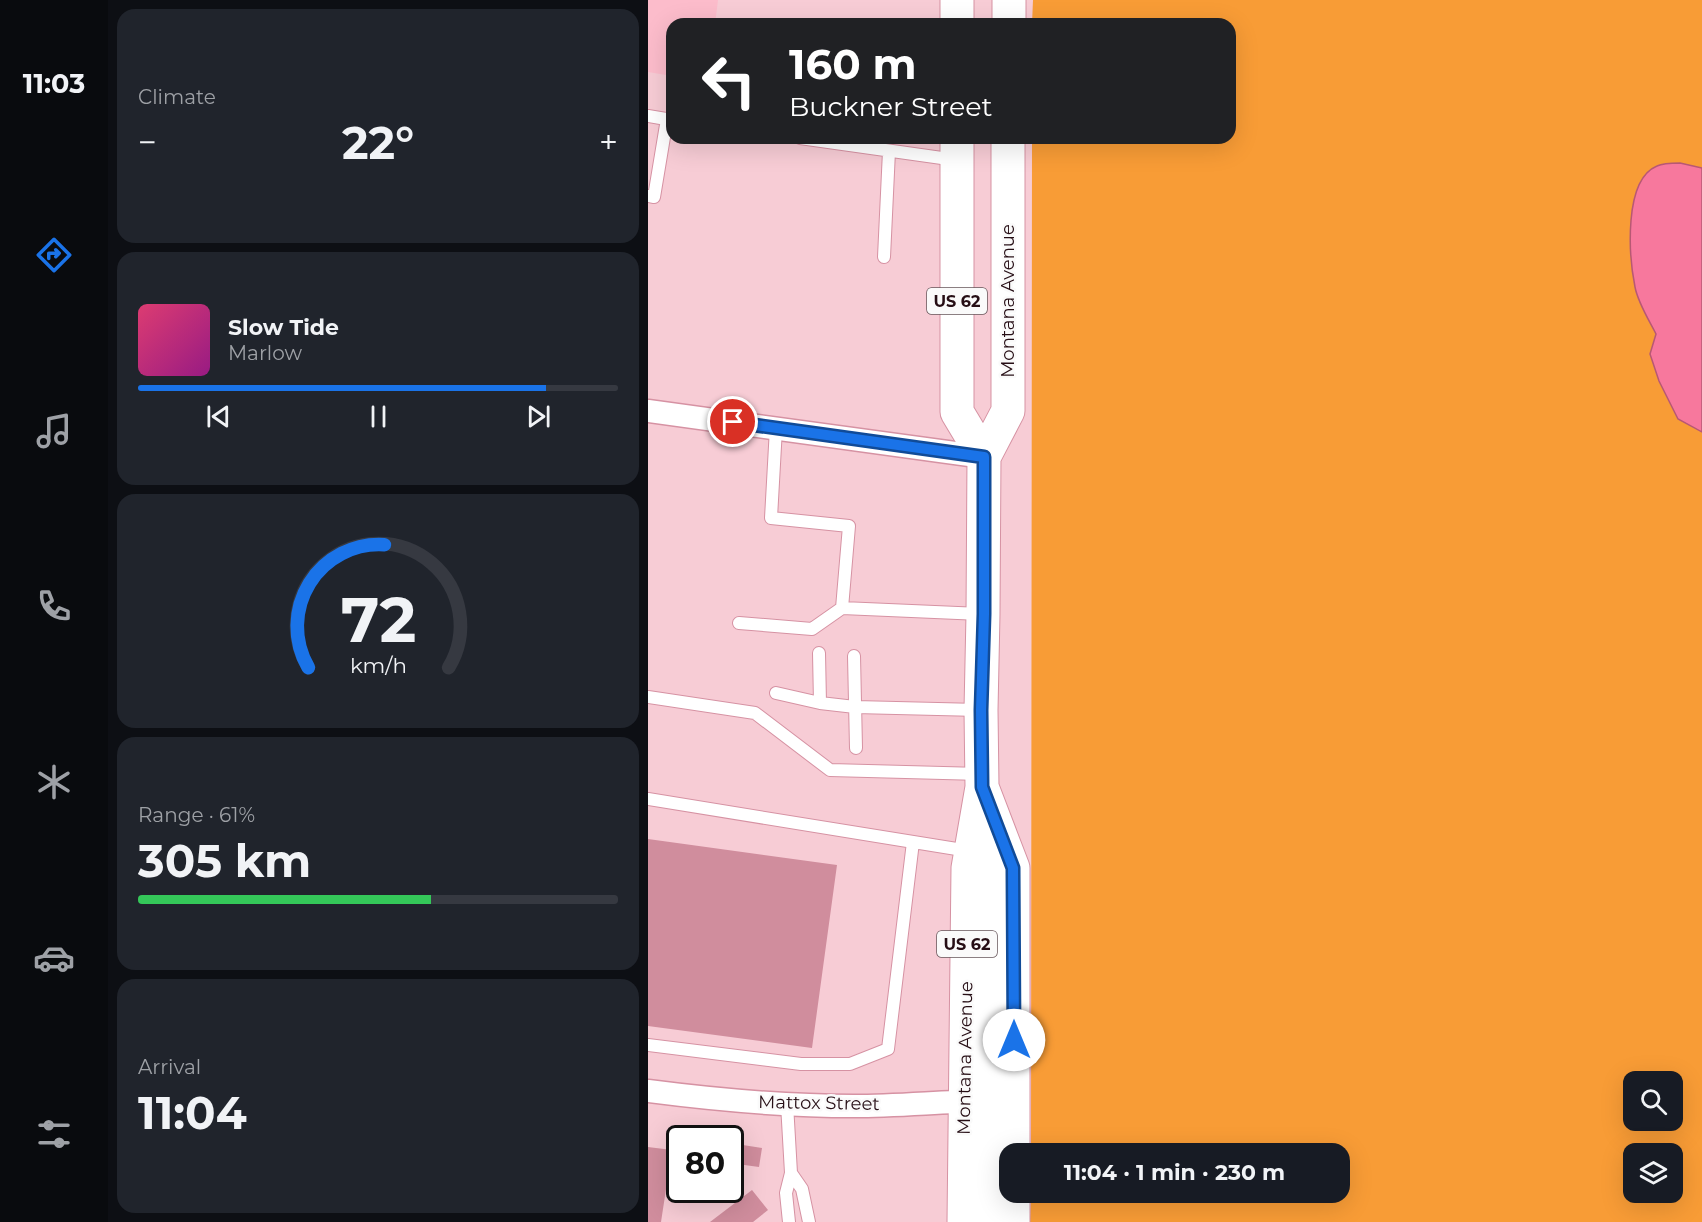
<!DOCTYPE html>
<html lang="en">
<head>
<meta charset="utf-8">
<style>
  body { margin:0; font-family:Montserrat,sans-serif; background:#20242c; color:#f1f3f6; height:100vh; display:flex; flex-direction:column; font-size:22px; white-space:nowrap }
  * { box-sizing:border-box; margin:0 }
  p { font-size:20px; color:#9ea1a6 }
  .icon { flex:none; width:33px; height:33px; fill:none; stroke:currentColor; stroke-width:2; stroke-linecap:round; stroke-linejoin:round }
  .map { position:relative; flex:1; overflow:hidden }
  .side { display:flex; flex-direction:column; gap:9px; padding:9px; background:#0d0f14; width:540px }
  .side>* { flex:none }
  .top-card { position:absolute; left:18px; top:18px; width:570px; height:126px; border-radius:18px; box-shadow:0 6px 24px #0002; background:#202124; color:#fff; overflow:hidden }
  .fabs { position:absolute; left:975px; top:1071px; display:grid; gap:12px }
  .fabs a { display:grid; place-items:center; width:60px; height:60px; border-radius:12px; background:#171b24; box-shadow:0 6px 24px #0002; font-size:30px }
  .speed { position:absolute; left:18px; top:1125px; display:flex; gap:12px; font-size:30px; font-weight:700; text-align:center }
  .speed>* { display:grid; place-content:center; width:78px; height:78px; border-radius:50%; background:#171b24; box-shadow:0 6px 24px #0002; line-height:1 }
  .speed .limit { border:3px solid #111; border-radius:9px; background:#fff; color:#111 }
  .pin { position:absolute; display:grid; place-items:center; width:51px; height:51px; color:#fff; margin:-26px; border:3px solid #fff; border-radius:50%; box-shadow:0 2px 6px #0007 }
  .me { position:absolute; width:66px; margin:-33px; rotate:0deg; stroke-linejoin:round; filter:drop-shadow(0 0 4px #0008) }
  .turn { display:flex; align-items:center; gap:21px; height:126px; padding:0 24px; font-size:27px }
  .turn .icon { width:78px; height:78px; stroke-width:2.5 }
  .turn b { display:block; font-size:42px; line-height:51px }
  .big { font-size:45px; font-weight:700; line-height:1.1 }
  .side .card { flex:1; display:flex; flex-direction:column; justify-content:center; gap:9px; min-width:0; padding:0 21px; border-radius:18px; background:#20242c }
  .side .dial { align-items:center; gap:0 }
  .dial svg { height:156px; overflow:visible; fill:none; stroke:#363941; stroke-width:7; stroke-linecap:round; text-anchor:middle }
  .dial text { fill:#f1f3f6; stroke:none }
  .song { display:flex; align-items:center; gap:18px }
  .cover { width:72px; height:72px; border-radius:9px; background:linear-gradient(135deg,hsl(340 70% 55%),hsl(310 70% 35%)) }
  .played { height:6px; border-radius:3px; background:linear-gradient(90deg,#1a73e8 85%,#363941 85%) }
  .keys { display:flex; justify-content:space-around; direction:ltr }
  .heat { display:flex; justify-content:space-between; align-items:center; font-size:33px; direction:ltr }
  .charge { height:9px; border-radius:4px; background:linear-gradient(90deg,#34c759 61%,#363941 0) }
  .trip { position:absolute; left:351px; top:1143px; width:351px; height:60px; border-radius:18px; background:#171b24; box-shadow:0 6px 24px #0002; font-weight:700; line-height:60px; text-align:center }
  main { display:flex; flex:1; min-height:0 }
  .dock { display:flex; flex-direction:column; width:108px; justify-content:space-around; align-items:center; background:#090b0e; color:#9ea1a6 }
  .dock .icon { width:42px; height:42px }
  .dock .active { color:#1a73e8 }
  .dock b { font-size:27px; color:#f1f3f6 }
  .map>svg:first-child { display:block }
</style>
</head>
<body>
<main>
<nav class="dock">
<b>11:03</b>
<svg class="icon active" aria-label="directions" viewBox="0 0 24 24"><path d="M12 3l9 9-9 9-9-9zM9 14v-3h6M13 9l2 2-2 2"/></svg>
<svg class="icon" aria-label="music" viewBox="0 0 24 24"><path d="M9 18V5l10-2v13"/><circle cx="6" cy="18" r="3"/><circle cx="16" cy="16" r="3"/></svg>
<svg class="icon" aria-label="phone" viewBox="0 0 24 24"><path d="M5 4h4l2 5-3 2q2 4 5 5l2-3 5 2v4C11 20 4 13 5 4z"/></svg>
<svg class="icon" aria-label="climate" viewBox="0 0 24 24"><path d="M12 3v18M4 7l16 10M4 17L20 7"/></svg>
<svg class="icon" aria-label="car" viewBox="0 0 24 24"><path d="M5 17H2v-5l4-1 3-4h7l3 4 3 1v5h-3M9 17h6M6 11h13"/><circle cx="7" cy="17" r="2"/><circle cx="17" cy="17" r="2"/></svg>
<svg class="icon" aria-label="filters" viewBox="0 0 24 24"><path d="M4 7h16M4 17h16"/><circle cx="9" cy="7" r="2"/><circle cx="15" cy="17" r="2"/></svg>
</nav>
<section class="side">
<div class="card"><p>Climate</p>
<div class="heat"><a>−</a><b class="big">22°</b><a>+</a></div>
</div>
<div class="card">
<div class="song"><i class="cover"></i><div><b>Slow Tide</b><p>Marlow</p></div></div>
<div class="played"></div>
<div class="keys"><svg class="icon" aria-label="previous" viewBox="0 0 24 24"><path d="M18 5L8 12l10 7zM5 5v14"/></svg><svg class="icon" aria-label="pause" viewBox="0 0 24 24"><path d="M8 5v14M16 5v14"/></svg><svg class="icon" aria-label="next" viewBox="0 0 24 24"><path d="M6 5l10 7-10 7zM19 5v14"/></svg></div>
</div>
<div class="card dial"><svg viewBox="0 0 100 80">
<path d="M14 69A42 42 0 1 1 86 69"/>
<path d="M14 69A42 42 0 0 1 53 6" stroke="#1a73e8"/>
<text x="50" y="56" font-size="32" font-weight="700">72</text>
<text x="50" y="72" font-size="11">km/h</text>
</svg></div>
<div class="card"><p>Range · 61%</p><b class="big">305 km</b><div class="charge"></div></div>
<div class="card"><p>Arrival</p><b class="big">11:04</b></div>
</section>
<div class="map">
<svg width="1054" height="1222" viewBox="0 0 1054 1222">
  <rect width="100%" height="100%" fill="#f7ccd5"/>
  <path fill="#fcbccb" d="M0,0H70L67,24H24V76L0,72Z"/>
  <path fill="#f89c36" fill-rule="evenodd" d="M385,0H1054V1222H382L383,1193L692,1192V1154L383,1153L384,138H582V24H384ZM986,1082H1024V1120H986ZM986,1154H1024V1192H986Z"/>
  <path fill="#f7789d" stroke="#b85874" stroke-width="1.5" d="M1032,163L1054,168V432L1030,419L1011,381L1002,354L1008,334C1001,320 990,303 987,287C981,257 975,180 1009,166C1015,163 1025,163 1032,163Z"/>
  <path fill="#d08d9d" d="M0,839L189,865L164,1048L0,1026Z
    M82,1143L114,1148L111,1167L82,1163Z
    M0,1147L24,1150L13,1222H0Z
    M104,1190L120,1210L105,1222H62Z"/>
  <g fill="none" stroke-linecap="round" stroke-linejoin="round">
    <defs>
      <path id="service" d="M0,116L24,120
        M152,138L308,160
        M0,196L6,197L19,119
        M236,257L241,151
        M128,428L123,518L201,526L194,608L333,614
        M91,623L164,629L194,608
        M171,653L172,703
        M206,656L208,748
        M128,693L172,703L207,707L331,710
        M0,697L107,713L182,770L333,774
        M0,799L321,851
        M0,1045L153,1064H202L240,1049L265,842
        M139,1104L143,1173L138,1193L141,1222
        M143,1173L154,1189L161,1222"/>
      <path id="minor" d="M0,411L336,457
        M0,1091C69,1100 137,1106 206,1106C248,1106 289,1102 331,1101"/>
      <path id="trunk" d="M309,0V24
        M361,24V0
        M309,138V412L336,457
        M334,787L365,868V1154
        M316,1222L320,868L334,787L333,710L335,614L336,457L360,411V138
        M342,1222V864
        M365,1222V1192"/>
    </defs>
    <use href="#service" stroke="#d692a3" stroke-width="14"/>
    <use href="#minor" stroke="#d692a3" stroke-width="25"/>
    <use href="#trunk" stroke="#d692a3" stroke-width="35"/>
    <use href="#service" stroke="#fff" stroke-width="12"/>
    <use href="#minor" stroke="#fff" stroke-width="22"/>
    <use href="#trunk" stroke="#fff" stroke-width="33"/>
  </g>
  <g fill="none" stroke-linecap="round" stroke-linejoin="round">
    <defs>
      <path id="route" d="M85,422L336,457V614L333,710L334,787L365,868L366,1040"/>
    </defs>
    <use href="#route" stroke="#114b97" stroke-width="15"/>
    <use href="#route" stroke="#1a73e8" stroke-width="10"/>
  </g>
  <g text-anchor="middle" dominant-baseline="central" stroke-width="5" stroke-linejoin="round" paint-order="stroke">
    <g fill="#fafafa" stroke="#66555a" stroke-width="1.5">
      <rect x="279" y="288" width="60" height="26" rx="4.5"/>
      <rect x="289" y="931" width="60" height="26" rx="4.5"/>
    </g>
    <g font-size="16" font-weight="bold" fill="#260e15">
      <text x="309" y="301">US 62</text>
      <text x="319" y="944">US 62</text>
    </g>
    <g font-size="18" fill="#260e15" stroke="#fafafa">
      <text transform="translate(360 301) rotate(-90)">Montana Avenue</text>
      <text transform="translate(317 1058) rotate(-89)">Montana Avenue</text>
      <text transform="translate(171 1103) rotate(1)">Mattox Street</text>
    </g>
  </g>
</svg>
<div class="fabs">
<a><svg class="icon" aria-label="search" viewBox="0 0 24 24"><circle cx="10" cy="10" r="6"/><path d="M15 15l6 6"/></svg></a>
<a><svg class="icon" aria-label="layers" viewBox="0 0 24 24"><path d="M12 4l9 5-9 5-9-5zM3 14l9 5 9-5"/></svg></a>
</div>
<div class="speed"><div class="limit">80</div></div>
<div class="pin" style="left:85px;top:422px;background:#d93025"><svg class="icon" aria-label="arrive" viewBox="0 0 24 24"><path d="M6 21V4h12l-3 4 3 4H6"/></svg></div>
<svg class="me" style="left:366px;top:1040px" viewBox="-20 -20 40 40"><circle r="19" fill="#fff"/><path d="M0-13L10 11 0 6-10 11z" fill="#1a73e8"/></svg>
<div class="trip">11:04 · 1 min · 230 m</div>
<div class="top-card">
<div class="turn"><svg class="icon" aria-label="left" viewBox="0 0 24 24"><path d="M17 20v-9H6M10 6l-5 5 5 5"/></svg><div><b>160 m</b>Buckner Street</div></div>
</div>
</div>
</main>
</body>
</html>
